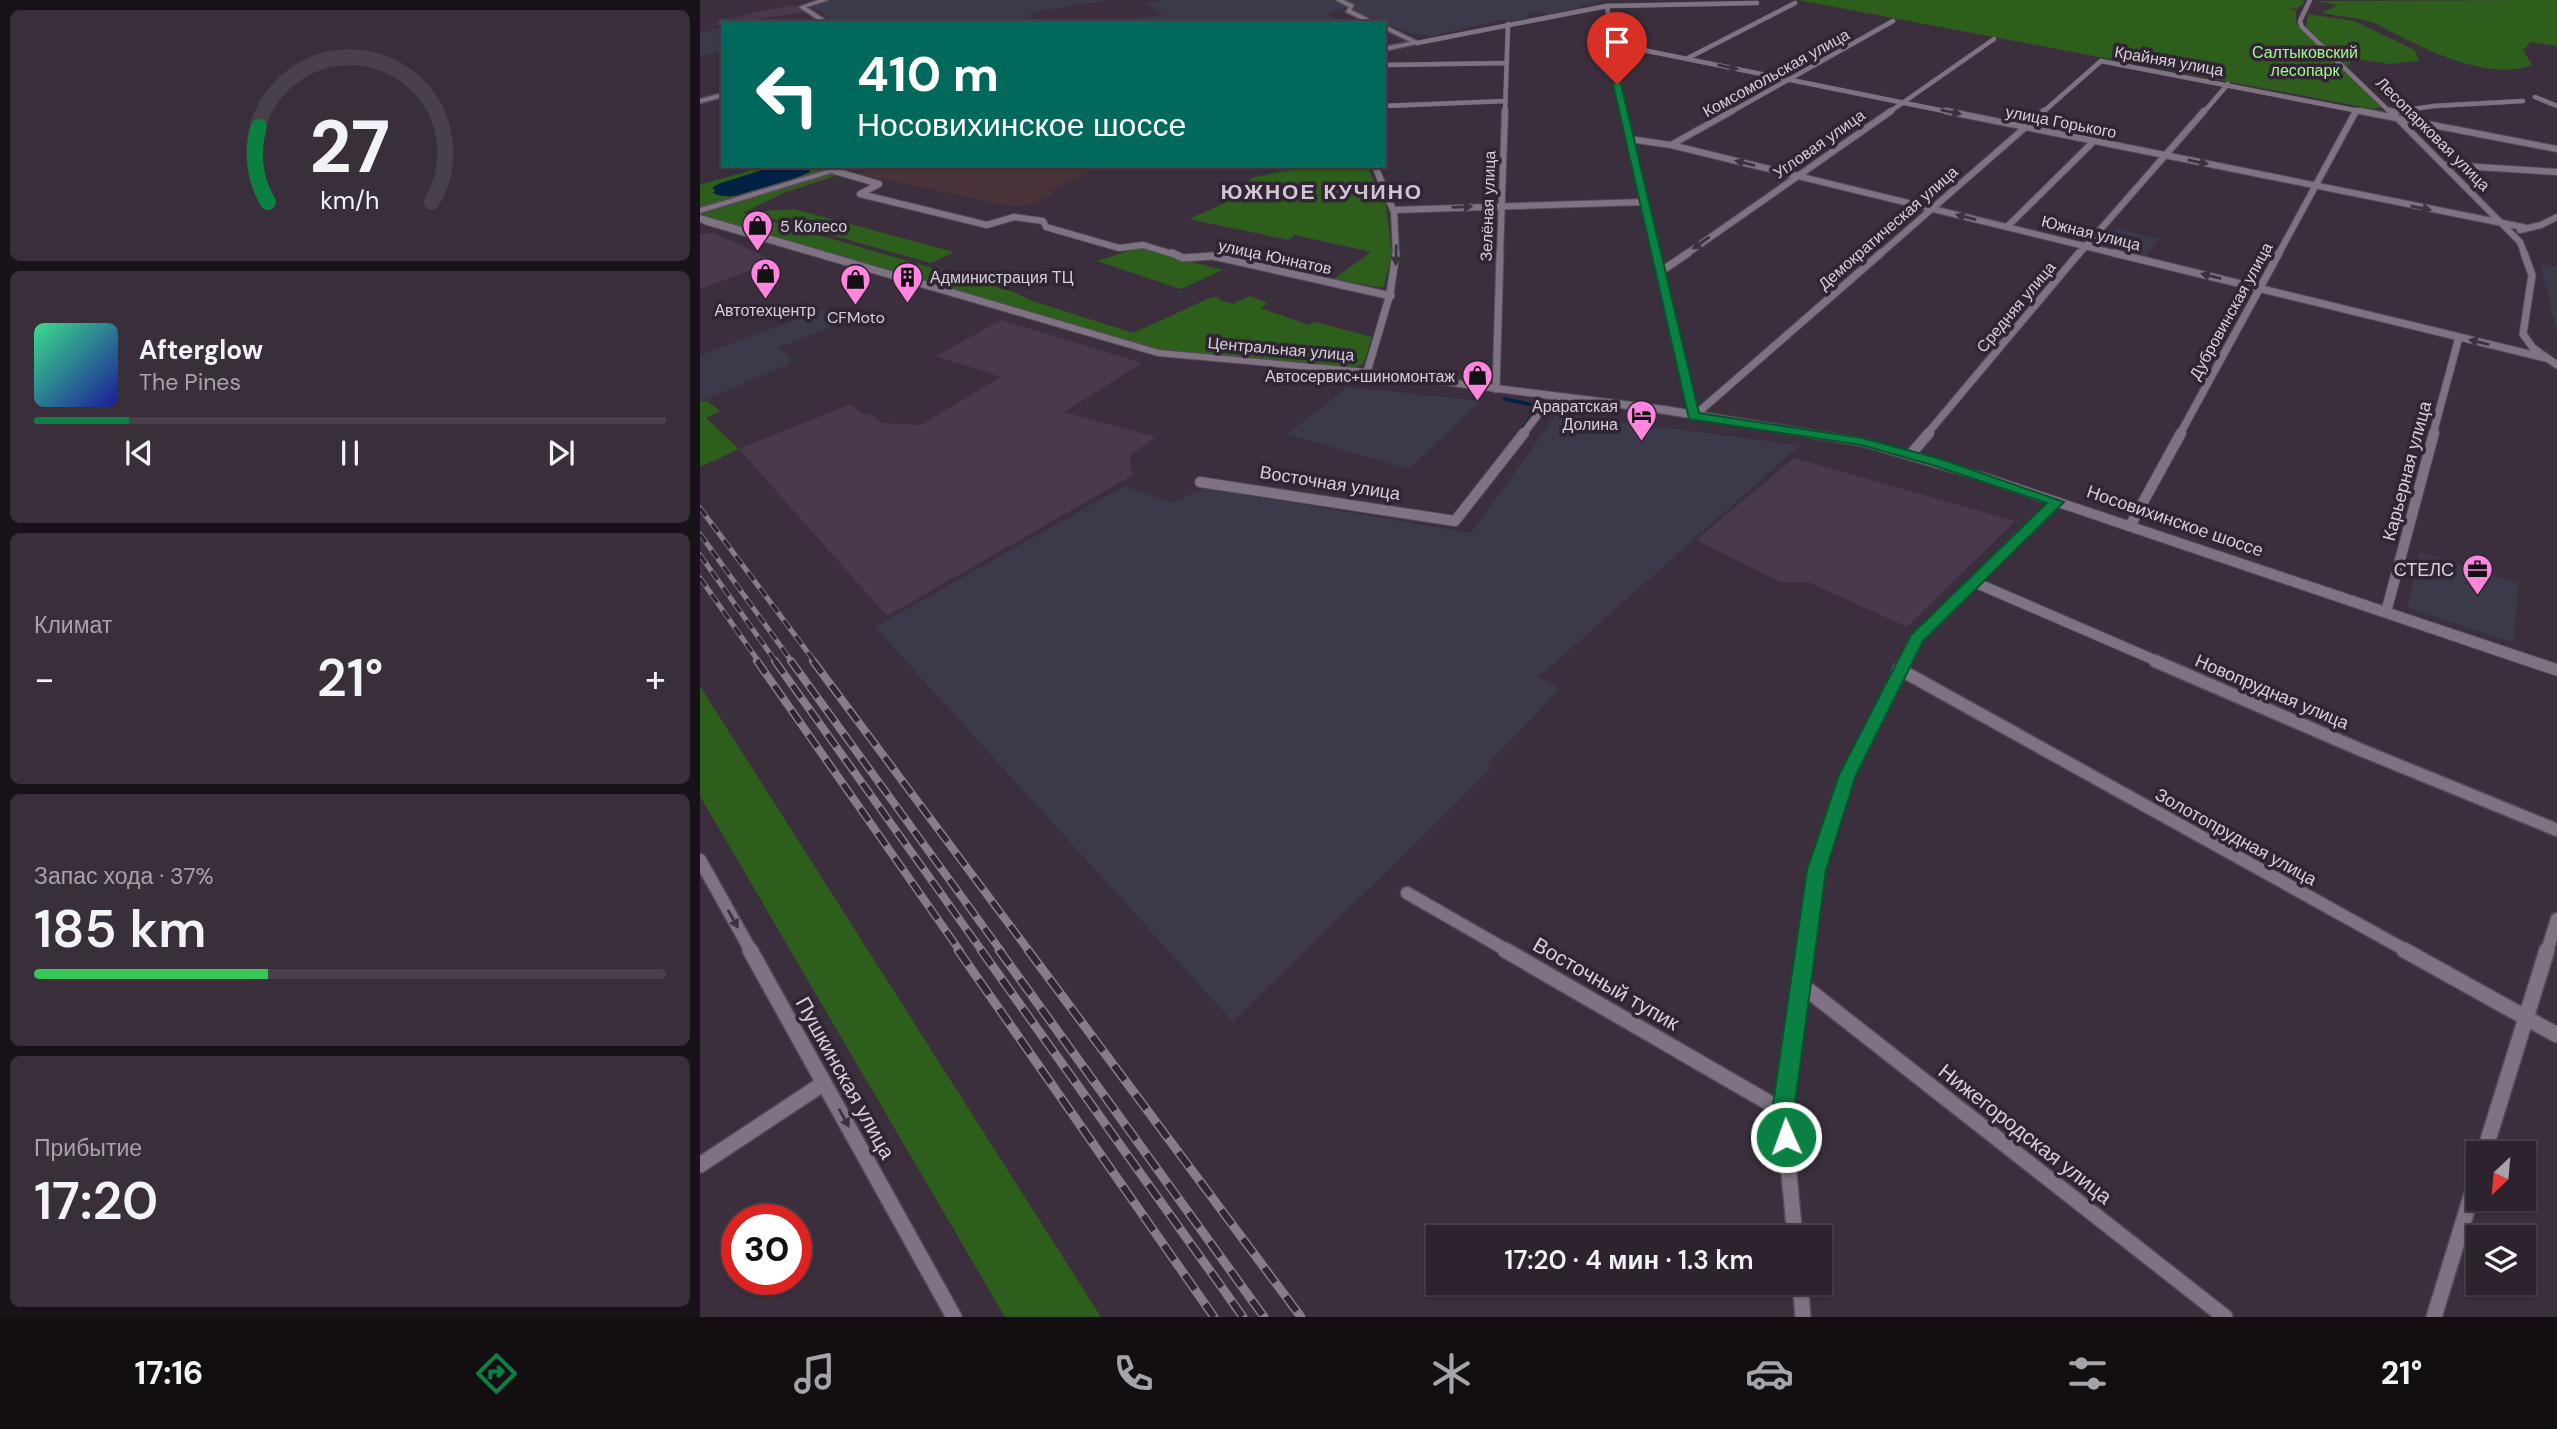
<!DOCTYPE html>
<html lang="ru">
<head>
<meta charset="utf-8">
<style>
  body { margin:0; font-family:"DM Sans",sans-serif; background:#382f3a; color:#f1f3f6; height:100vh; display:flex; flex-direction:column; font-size:26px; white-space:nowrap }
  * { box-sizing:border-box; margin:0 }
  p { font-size:23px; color:#a6a4aa }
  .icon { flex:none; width:38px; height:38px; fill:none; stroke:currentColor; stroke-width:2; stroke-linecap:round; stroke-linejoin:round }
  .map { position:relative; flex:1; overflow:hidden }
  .sheet { display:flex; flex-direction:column; gap:10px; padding:10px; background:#181319; width:700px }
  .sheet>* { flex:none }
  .top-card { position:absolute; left:21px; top:21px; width:665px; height:147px; border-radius:0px; box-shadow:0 2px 5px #0004,0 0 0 2px #48404a; background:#00695c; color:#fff; overflow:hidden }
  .needle { width:46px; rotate:206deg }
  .controls { position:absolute; left:1766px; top:1141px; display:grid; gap:14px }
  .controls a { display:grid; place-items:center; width:70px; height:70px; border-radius:0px; background:#2c232e; box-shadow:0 2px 5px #0004,0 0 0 2px #48404a; font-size:35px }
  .speed { position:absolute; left:21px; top:1204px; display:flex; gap:14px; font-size:35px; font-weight:700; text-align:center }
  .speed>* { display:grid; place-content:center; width:91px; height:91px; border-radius:50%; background:#2c232e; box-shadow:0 2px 5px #0004,0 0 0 2px #48404a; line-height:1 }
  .speed .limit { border:10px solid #d22; background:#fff; color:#111 }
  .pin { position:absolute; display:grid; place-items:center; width:60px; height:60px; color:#fff; margin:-72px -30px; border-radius:50% 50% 50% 0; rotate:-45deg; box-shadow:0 0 7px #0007 }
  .pin .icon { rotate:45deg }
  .me { position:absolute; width:77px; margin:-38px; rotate:358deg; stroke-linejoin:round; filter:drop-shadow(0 0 5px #0008) }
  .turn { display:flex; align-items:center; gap:24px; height:147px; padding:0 21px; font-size:32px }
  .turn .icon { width:91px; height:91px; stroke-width:2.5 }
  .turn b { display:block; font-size:49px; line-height:60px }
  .big { font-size:52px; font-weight:600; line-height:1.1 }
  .sheet .card { flex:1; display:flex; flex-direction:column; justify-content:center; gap:10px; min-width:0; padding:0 24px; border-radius:10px; background:#382f3a }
  .sheet .dial { align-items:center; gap:0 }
  .dial svg { height:182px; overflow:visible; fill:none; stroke:#48404a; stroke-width:7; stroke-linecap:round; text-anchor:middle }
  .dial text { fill:#f1f3f6; stroke:none }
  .song { display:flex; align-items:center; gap:21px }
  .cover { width:84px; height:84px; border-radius:10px; background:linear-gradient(135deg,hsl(150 70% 55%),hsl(240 70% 35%)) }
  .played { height:7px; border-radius:4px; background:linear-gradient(90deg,#0b8043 15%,#48404a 15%) }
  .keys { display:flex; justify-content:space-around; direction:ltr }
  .heat { display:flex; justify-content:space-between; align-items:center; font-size:38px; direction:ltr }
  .charge { height:10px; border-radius:5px; background:linear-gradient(90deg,#34c759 37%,#48404a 0) }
  .trip { position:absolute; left:726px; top:1225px; width:406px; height:70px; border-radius:0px; background:#2c232e; box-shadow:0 2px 5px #0004,0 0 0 2px #48404a; font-weight:600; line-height:70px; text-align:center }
  .tab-bar { display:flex; height:112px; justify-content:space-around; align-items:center; background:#120e12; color:#a6a4aa }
  .tab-bar .icon { width:49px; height:49px }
  .tab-bar .current { color:#0b8043 }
  .tab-bar b { font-size:32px; color:#f1f3f6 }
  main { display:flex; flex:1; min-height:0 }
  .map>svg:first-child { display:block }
</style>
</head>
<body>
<main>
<section class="sheet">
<div class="card dial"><svg viewBox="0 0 100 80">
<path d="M14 69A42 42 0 1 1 86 69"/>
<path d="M14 69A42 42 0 0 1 10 36" stroke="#0b8043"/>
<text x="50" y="56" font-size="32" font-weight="700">27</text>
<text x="50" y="72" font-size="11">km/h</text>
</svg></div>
<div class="card">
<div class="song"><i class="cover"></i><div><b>Afterglow</b><p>The Pines</p></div></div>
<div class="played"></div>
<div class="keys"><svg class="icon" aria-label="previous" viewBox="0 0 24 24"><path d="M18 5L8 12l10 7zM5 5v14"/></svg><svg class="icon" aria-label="pause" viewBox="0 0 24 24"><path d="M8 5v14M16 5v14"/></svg><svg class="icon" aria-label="next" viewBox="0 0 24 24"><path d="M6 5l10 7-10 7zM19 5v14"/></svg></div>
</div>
<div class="card"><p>Климат</p>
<div class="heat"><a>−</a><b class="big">21°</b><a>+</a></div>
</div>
<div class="card"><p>Запас хода · 37%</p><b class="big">185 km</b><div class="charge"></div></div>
<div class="card"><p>Прибытие</p><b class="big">17:20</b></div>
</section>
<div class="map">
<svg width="1857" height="1317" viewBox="0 0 1857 1317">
  <rect width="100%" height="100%" fill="#3b2f3d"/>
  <path fill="#48394c" d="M94,5L106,12L7,26L50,13Z
    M14,233L75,261L0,289V234Z
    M301,320L442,363L364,412L456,437L429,456L433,475L187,616L39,449L151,404L162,414H169L183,423L221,425L301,377L236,356Z
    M1094,458L1101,460L1315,521L1207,627L1108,582H1081L996,540Z"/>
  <path fill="#3b394a" d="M127,0H410L339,11L329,15L332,17L317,20L321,23H138L111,7Z
    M463,0H637L647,7L627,14L644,23H407L464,15L444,3Z
    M646,0H899L902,1L878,6L881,8L846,15L838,12L828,14L826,17L829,18L812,22L805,19L732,36L710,33L652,10L657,5Z
    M23,26V51L0,56V34Z
    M1417,229L1459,239L1446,257L1403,246Z
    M1840,262L1857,268V333Z
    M122,310L129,311L146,321L78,348L91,358L89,364L0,402V355Z
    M648,387L781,401L709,469L587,434Z
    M857,414L1100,445L839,677L860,689L787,765L791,768L761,799L533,1022L175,627L424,486L472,503L504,488L771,533Z
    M1720,552L1818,583L1814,643L1707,608Z"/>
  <path fill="#493539" d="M179,166H416L409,170L398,168L348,191L355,193L329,205L311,206L158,174Z"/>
  <path fill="#2e5e1b" d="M1098,0H1602L1605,2L1597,9L1585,7L1596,11V22L1599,26L1606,27L1608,14L1654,21L1715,50L1719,61L1690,64L1655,59L1643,69L1682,107L1673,109Z
    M1857,0V46L1831,42L1823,50L1832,65C1783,83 1714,43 1676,24C1664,18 1637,16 1622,13L1638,5L1616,1Z
    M65,166H144L0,207V185Z
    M609,166H667L686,206L692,255L683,288L634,279L671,252L595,235L588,240L489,219C517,207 531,203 551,178Z
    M134,173L138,175L81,194L43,213L314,292L330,300L433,333L512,297H520L517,299L533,304L550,296L567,303L561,308L608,325L615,322L672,337L663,364L650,369L459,352L24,225L2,214Z
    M94,209L254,252L231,263L49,212Z
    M438,248L523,270L481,289L397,261Z
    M7,401L20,411L6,418L39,449L0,467V402Z
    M0,686L401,1317H305L0,796Z"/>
  <path fill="#012144" d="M75,166H109L110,172C88,181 35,205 13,193L15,190L12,188L18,184Z"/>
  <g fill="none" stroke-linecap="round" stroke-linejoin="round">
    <path stroke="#012144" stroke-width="3.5" d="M805,399L837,406
      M823,428L837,410"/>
    <defs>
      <path id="minor-far5" d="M1610,0L1600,21L1602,27L1691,113
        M907,6L923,113
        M717,43L907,6L1057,3
        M912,49H938L1254,113
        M986,59L1095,3
        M684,65L807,63
        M1835,97L1857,106
        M684,106L806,101
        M1692,112L1734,106L1823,101
        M805,113L808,24
        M1029,113L1193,21
        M1188,113L1294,39
        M1342,113L1401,61L1669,113
        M1503,113L1528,84
        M1656,113L1657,110"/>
      <path id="minor-far4" d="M923,111L956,255
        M1246,111L1827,228
        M1660,111L1857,149
        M1690,111L1820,242L1825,255
        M1692,112L1699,111
        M929,139L971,145L1421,255
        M971,145L1032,111
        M1746,165L1857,172
        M675,166L694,212L696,255
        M135,171L179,184L160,194L287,225L314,217L343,221L346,227L419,248L443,245L476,255
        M694,210L944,202
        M1307,227L1394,141
        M1820,230L1841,225L1857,217
        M800,255L805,111
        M985,255L1191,111
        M1179,255L1344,111
        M1378,255L1504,111
        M1578,255L1656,111"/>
      <path id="minor-far3" d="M472,253L483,258L513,256L691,296
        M956,253L994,416L1181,253
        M1414,253L1846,358
        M1824,253L1832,275L1823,334L1833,348L1857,365
        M960,272L988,253
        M667,372L690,294L696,253
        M796,389L800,253
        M823,434L847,403
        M1227,434L1379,253
        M1480,434L1579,253
        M1733,434L1759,337"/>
      <path id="minor-far2" d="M1211,454L1229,433
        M500,482L755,521L824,433
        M1430,526L1481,433
        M1274,582L1459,662
        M1686,612L1734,433
        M1204,662L1216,638L1357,502"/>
      <path id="minor-far1" d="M1455,661L1661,750L1857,830
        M1199,669L1707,951
        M0,860L51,951
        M707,893L808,951
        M1105,951L1116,870L1147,775L1205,661
        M1847,951L1857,919"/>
      <path id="minor" d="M50,950L254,1317
        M805,950L1083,1111
        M1704,950L1857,1035
        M1099,983L1525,1317
        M1784,1153L1847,950
        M0,1165L124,1083
        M1095,1237L1083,1111L1105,950
        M1100,1283L1103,1317
        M1734,1317L1778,1174"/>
      <path id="tertiary" d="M119,0H128L106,7L130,23H123L99,7Z
        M636,0H643L654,5L651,10L677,23H669L646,12L649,7Z
        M684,25L719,42L720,43L684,51V47L711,42L684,29Z
        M23,93V97L0,103V99Z
        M141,166H154L0,213V208Z"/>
      <path id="secondary" d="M0,215L459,350L667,369L965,406L1162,438L1288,474L1857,664V676L1278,480L1161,446L965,414L667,375L458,356L7,225L0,222Z"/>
    </defs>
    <use href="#minor-far5" stroke="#544b57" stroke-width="5"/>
    <use href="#minor-far4" stroke="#544b57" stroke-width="8"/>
    <use href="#minor-far3" stroke="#544b57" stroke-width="9"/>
    <use href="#minor-far2" stroke="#544b57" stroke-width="12"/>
    <use href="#minor-far1" stroke="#544b57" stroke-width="15"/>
    <use href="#minor" stroke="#544b57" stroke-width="18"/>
    <use href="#tertiary" stroke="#544b57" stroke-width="3"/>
    <use href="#secondary" stroke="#544b57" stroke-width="2"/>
    <use href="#minor-far5" stroke="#7f7282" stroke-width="4.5"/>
    <use href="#minor-far4" stroke="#7f7282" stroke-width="6"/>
    <use href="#minor-far3" stroke="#7f7282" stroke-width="7"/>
    <use href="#minor-far2" stroke="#7f7282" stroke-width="10"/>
    <use href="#minor-far1" stroke="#7f7282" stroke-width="12"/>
    <use href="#minor" stroke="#7f7282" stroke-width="15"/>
    <use href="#tertiary" fill="#7f7282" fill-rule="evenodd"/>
    <use href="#secondary" fill="#7f7282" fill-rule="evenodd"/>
    <defs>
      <path id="rail-far2" d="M0,508L115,662
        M0,534L92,662
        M0,555L76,662
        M0,578L59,662"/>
      <path id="rail-far1" d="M57,661L260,951
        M75,661L282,951
        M91,661L301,951
        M113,661L329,951"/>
      <path id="rail" d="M258,950L514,1317
        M281,950L543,1317
        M299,950L564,1317
        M328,950L601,1317"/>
    </defs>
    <use href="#rail-far2" stroke="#877d89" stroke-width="5"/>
    <use href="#rail-far1" stroke="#877d89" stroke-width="8"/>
    <use href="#rail" stroke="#877d89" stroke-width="9"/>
    <use href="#rail-far2" stroke="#302533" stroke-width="3.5" stroke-dasharray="10" stroke-linecap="butt"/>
    <use href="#rail-far1" stroke="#302533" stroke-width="5" stroke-dasharray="15" stroke-linecap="butt"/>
    <use href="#rail" stroke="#302533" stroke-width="6" stroke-dasharray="18" stroke-linecap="butt"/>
  </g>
  <defs><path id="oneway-solid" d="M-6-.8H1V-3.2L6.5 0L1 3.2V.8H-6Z" transform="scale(1.75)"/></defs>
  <g fill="#3c313f">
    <use href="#oneway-solid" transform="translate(1028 67) rotate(11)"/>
    <use href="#oneway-solid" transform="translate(1251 112) rotate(11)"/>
    <use href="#oneway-solid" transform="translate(1498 162) rotate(11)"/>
    <use href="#oneway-solid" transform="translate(1045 163) rotate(-166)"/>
    <use href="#oneway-solid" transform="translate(762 207) rotate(-2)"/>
    <use href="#oneway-solid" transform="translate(1721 208) rotate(11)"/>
    <use href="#oneway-solid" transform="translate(1266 217) rotate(-166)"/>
    <use href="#oneway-solid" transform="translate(1001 243) rotate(145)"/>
    <use href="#oneway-solid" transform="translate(696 255) rotate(91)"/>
    <use href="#oneway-solid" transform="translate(1511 276) rotate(-166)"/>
    <use href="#oneway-solid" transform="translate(1779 342) rotate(-166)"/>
    <use href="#oneway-solid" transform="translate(33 919) rotate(61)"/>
    <use href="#oneway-solid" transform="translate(144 1118) rotate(61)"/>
  </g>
  <path fill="#0b8043" stroke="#07532c" stroke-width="2" d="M917,82L921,84L999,413L1162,438L1241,459L1364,502L1223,641L1156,775L1126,870L1094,1111L1097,1137L1094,1145L1086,1148L1077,1145L1072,1111L1107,870L1139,775L1211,635L1347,503L1232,465L1161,445L989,419L913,84Z"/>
  <defs>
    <symbol id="shop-pin" viewBox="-11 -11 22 30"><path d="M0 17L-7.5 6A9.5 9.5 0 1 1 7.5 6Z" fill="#ff85de" stroke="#302533"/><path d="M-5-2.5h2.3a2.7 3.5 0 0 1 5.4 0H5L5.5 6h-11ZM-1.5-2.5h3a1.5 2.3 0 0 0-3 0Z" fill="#111"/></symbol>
    <symbol id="building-pin" viewBox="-11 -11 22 30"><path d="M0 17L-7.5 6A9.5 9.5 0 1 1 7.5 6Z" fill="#ff85de" stroke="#302533"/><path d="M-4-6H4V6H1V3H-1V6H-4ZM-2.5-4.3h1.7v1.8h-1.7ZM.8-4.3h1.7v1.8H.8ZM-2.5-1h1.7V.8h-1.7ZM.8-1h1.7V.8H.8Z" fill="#111"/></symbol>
    <symbol id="hotel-pin" viewBox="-11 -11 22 30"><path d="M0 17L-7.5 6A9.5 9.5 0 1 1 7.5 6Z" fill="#ff85de" stroke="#302533"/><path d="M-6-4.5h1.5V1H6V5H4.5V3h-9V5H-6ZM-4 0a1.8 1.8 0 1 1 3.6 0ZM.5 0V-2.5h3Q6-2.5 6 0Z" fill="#111"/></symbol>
    <symbol id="office-pin" viewBox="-11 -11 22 30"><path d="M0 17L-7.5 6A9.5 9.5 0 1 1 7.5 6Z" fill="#ff85de" stroke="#302533"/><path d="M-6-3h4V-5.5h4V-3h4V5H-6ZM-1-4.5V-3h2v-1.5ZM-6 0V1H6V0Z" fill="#111"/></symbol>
  </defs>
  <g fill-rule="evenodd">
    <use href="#shop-pin" x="40" y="208" width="35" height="47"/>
    <use href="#shop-pin" x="48" y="256" width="35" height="47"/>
    <use href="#building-pin" x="190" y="260" width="35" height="47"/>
    <use href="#shop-pin" x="138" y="262" width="35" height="47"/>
    <use href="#shop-pin" x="760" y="358" width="35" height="47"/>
    <use href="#hotel-pin" x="924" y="398" width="35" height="47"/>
    <use href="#office-pin" x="1760" y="552" width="35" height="47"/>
  </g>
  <g text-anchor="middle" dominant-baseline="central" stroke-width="7" stroke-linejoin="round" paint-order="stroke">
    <g font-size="16" fill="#a7f68d" stroke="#302533">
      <text x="1605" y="52">Салтыковский<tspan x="1605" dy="18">лесопарк</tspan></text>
    </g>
    <g font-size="16" fill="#d7d0d9" stroke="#302533">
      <text transform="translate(1469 61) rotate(10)">Крайняя улица</text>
      <text transform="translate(1076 73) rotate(-29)">Комсомольская улица</text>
      <text transform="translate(1361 122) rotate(11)">улица Горького</text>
      <text transform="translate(1733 134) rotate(45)">Лесопарковая улица</text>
      <text transform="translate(1119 144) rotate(-35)">Угловая улица</text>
      <text transform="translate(788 206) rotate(-88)">Зелёная улица</text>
      <text transform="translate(1188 228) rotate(-41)">Демократическая улица</text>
      <text transform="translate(1391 233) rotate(14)">Южная улица</text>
      <text transform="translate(575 257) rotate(12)">улица Юннатов</text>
      <text transform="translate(1316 307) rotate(-50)">Средняя улица</text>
      <text transform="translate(1531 311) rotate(-61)">Дубровинская улица</text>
      <text transform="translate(581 349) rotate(5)">Центральная улица</text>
    </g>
    <g font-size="16" fill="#d7d0d9" stroke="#302533" text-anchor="start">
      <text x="80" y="226">5 Колесо</text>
      <text x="230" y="277">Администрация ТЦ</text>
      <text x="65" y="310" text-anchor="middle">Автотехцентр</text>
      <text x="156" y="317" text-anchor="middle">CFMoto</text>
      <text x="755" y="376" text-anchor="end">Автосервис+шиномонтаж</text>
      <text x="918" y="406" text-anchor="end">Араратская<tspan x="918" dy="18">Долина</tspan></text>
    </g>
    <g font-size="18" fill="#d7d0d9" stroke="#302533">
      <text transform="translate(1707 471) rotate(-75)">Карьерная улица</text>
      <text transform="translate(630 483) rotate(9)">Восточная улица</text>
      <text transform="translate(1475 521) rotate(19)">Носовихинское шоссе</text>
      <text transform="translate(1572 692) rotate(23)">Новопрудная улица</text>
      <text transform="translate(1536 837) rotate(29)">Золотопрудная улица</text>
    </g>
    <g font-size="18" fill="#d7d0d9" stroke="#302533" text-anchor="end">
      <text x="1754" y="570">СТЕЛС</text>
    </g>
    <g font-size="21" font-weight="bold" letter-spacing="2" fill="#d2c3d5" stroke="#302533">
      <text x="622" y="192">ЮЖНОЕ КУЧИНО</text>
    </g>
    <g font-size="21" fill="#d7d0d9" stroke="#302533">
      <text transform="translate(906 984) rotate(30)">Восточный тупик</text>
      <text transform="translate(145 1078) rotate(61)">Пушкинская улица</text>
      <text transform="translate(1325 1134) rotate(38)">Нижегородская улица</text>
    </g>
  </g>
</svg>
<div class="controls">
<a><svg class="needle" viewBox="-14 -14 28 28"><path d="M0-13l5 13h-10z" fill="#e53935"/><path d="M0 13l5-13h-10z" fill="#a6a4aa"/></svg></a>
<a><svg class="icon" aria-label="layers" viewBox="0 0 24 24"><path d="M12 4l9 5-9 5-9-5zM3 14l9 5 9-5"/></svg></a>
</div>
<div class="speed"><div class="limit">30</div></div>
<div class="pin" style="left:917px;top:84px;background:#d93025"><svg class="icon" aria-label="arrive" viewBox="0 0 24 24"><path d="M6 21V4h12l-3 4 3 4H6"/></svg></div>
<svg class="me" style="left:1086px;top:1137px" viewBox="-20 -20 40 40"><circle r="17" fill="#0b8043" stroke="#fff" stroke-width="3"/><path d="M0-11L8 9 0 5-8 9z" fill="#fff"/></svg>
<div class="trip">17:20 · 4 мин · 1.3 km</div>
<div class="top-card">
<div class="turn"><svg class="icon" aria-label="left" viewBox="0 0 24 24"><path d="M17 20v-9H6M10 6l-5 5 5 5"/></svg><div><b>410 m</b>Носовихинское шоссе</div></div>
</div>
</div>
</main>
<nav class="tab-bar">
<b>17:16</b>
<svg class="icon current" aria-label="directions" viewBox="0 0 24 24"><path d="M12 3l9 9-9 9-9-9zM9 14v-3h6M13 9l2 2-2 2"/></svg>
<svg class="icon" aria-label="music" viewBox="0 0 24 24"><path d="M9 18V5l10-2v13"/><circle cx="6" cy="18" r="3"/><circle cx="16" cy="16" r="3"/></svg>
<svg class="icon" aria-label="phone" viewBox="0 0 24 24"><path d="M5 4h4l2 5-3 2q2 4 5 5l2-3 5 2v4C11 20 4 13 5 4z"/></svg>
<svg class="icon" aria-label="climate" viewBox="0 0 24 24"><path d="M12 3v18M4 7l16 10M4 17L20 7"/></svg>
<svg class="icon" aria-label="car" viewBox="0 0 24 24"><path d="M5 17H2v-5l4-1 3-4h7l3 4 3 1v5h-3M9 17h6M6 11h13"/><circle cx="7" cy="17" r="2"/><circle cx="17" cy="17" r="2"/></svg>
<svg class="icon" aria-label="filters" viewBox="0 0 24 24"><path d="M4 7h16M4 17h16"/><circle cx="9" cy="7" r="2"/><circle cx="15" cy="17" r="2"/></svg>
<b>21°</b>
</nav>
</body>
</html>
